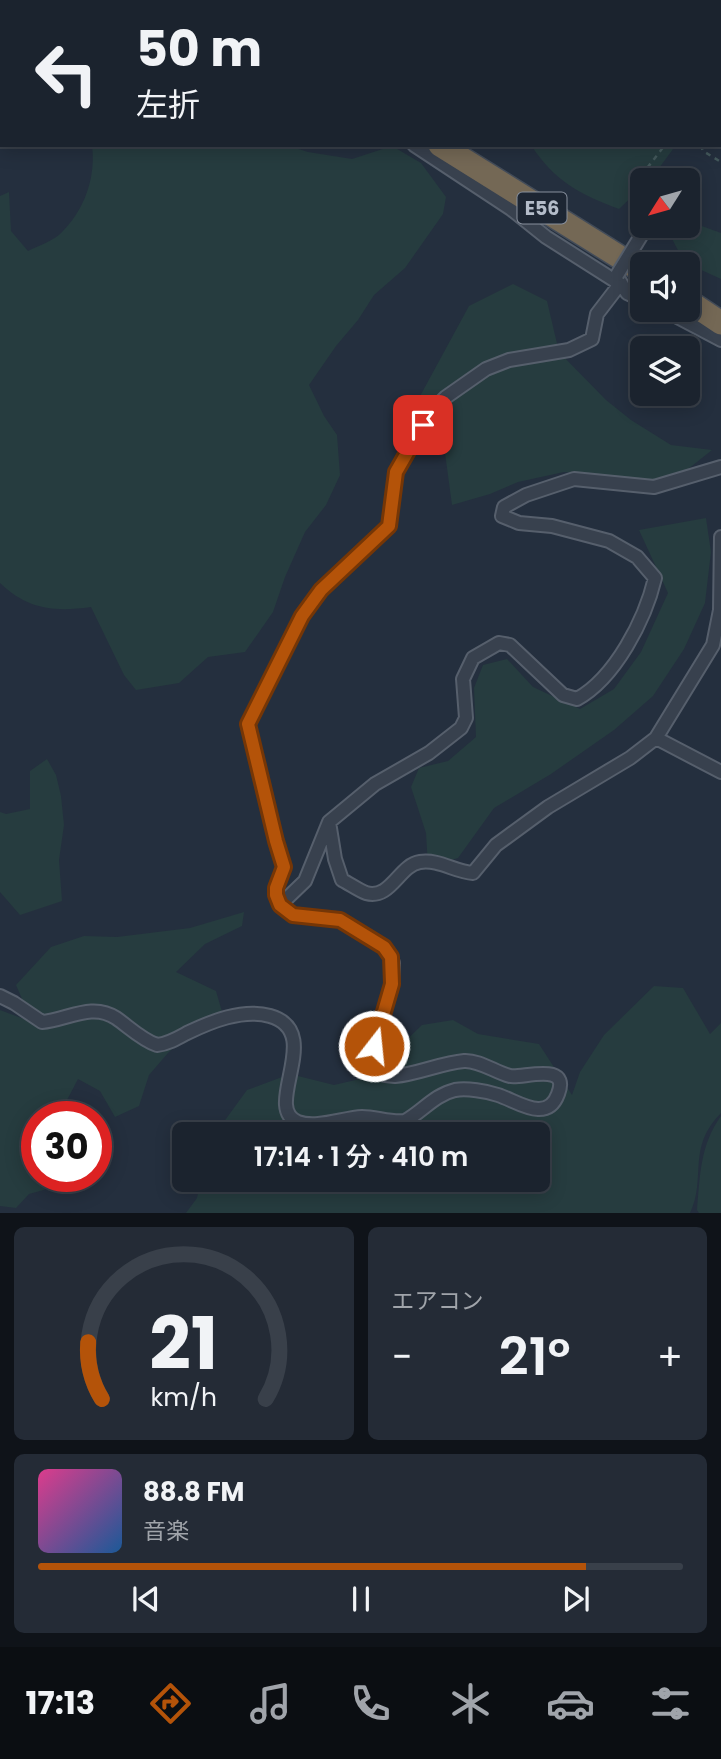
<!DOCTYPE html>
<html lang="ja">
<head>
<meta charset="utf-8">
<style>
  body { margin:0; font-family:Poppins,"Noto Sans JP",sans-serif; background:#242b36; color:#f1f3f6; height:100vh; display:flex; flex-direction:column; font-size:26px; white-space:nowrap }
  * { box-sizing:border-box; margin:0 }
  p { font-size:23px; color:#a0a4aa }
  .icon { flex:none; width:38px; height:38px; fill:none; stroke:currentColor; stroke-width:2; stroke-linecap:round; stroke-linejoin:round }
  .map { position:relative; height:1213px; overflow:hidden }
  .details { display:flex; flex-direction:column; gap:14px; padding:14px; background:#0f1319; flex:1 }
  .details>* { flex:none }
  .hud { position:absolute; left:0px; top:0px; width:721px; height:147px; box-shadow:0 4px 18px #0003,0 0 0 2px #39404a; background:#1b232e; color:#f1f3f6; overflow:hidden }
  .needle { width:46px; rotate:233deg }
  .tools { position:absolute; left:630px; top:168px; display:grid; gap:14px }
  .tools a { display:grid; place-items:center; width:70px; height:70px; border-radius:10px; background:#1b232e; box-shadow:0 4px 18px #0003,0 0 0 2px #39404a; font-size:35px }
  .speed { position:absolute; left:21px; top:1101px; display:flex; gap:14px; font-size:35px; font-weight:700; text-align:center }
  .speed>* { display:grid; place-content:center; width:91px; height:91px; border-radius:50%; background:#1b232e; box-shadow:0 4px 18px #0003,0 0 0 2px #39404a; line-height:1 }
  .speed .limit { border:10px solid #d22; background:#fff; color:#111 }
  .pin { position:absolute; display:grid; place-items:center; width:60px; height:60px; color:#fff; margin:-30px; border-radius:14px; box-shadow:0 4px 10px #0006 }
  .me { position:absolute; width:77px; margin:-38px; rotate:16deg; stroke-linejoin:round; filter:drop-shadow(0 0 5px #0008) }
  .turn { display:flex; align-items:center; gap:24px; height:147px; padding:0 21px; font-size:32px }
  .turn .icon { width:91px; height:91px; stroke-width:2.5 }
  .turn b { display:block; font-size:49px; line-height:60px }
  .big { font-size:52px; font-weight:600; line-height:1.1 }
  .details .widget { flex:1; display:flex; flex-direction:column; justify-content:center; gap:10px; min-width:0; padding:0 24px; border-radius:10px; background:#242b36 }
  .details .dial { align-items:center; gap:0 }
  .dial svg { height:182px; overflow:visible; fill:none; stroke:#39404a; stroke-width:7; stroke-linecap:round; text-anchor:middle }
  .dial text { fill:#f1f3f6; stroke:none }
  .song { display:flex; align-items:center; gap:21px }
  .cover { width:84px; height:84px; border-radius:10px; background:linear-gradient(135deg,hsl(330 70% 55%),hsl(210 70% 35%)) }
  .played { height:7px; border-radius:4px; background:linear-gradient(90deg,#b45309 85%,#39404a 85%) }
  .keys { display:flex; justify-content:space-around; direction:ltr }
  .heat { display:flex; justify-content:space-between; align-items:center; font-size:38px; direction:ltr }
  .details .tiles { flex:1; display:grid; gap:14px; grid-template-columns:1fr 1fr }
  .widget:last-child { grid-column:span 2 }
  .trip { position:absolute; left:172px; top:1122px; width:378px; height:70px; border-radius:10px; background:#1b232e; box-shadow:0 4px 18px #0003,0 0 0 2px #39404a; font-weight:600; line-height:70px; text-align:center }
  .tabs { display:flex; height:112px; justify-content:space-around; align-items:center; background:#0b0e12; color:#a0a4aa }
  .tabs .icon { width:49px; height:49px }
  .tabs .on { color:#b45309 }
  .tabs b { font-size:32px; color:#f1f3f6 }
  .map>svg:first-child { display:block }
</style>
</head>
<body>
<div class="map">
<svg width="721" height="1213" viewBox="0 0 721 1213">
  <rect width="100%" height="100%" fill="#242f3e"/>
  <path fill="#263c3f" d="M242,0H589L587,2Z
    M633,0H721V149L713,145H719V2H632Z
    M92,145H286L308,152L352,159L392,146L421,163L446,197L443,214L405,268L374,295L358,320L336,346L309,385L324,416L337,435L340,475L326,505L305,532L285,577L273,612L245,652L208,657L179,683L136,690L124,675L91,607C55,612 28,610 0,583V196L9,192L11,231L28,251C38,246 55,240 62,232C85,209 96,177 92,145Z
    M531,145H676L651,179L642,180V187L619,209C580,194 555,182 531,145Z
    M688,221L721,233V279L684,262L668,231L675,226H688Z
    M513,284L547,301L559,352L606,400L631,420L671,445L712,450L673,481L564,472L518,482L490,494L452,505L445,453L419,398L469,306Z
    M706,518L711,552L705,603L684,649L653,696L614,730L551,774L494,808L458,858L428,867L426,833L411,787L419,768L448,761L476,737L474,688L483,665L507,659L533,687L580,709L614,689L641,652L668,593L639,530Z
    M47,759L56,775L61,796L64,825L59,860L62,901L20,915L0,892V812L6,814L30,809V771Z
    M244,912L242,926L205,944L176,972L216,991L223,1015L198,1024L168,1053L149,1075L139,1106L115,1117L100,1091L78,1079L67,1100L66,1116H37V1176H67L47,1189L29,1194L16,1208L0,1206V1010L32,1022L16,985L51,947L84,936L117,937L190,928Z
    M654,986L683,988L710,1034L721,1023V1113C686,1148 707,1178 690,1213H186L197,1198L201,1180H537V1134H215L247,1090L290,1074L334,1085L368,1077L422,1025L453,1020L478,1034L539,1044L572,1095L580,1072L604,1035Z
    M721,1116V1213H699L697,1210C700,1176 700,1145 721,1116Z"/>
  <g fill="none" stroke-linecap="round" stroke-linejoin="round">
    <defs>
      <path id="minor" d="M130,0V2
        M414,145L511,209L546,237L620,284
        M618,278L627,293L642,300
        M664,310L721,340
        M656,738L721,772
        M329,822L335,859L342,880C350,884 358,890 366,893C391,900 399,865 420,862C439,859 455,872 473,873L496,845L548,807L630,758L656,738L713,645L720,610L721,537
        M280,905L305,881L329,822L375,784L429,753L461,728L466,718L463,679L473,658L499,643L510,645L563,695L577,699C615,678 645,620 655,578L637,557L609,541L552,526L519,523L502,516L504,507L526,495L574,479L654,487L721,467
        M0,996L14,1003L42,1022C67,1020 92,1002 116,1018C129,1027 142,1040 157,1045C168,1044 178,1038 187,1033C210,1022 243,1008 270,1016C326,1032 261,1108 298,1122C316,1129 343,1118 362,1117C376,1117 391,1123 405,1121C423,1111 434,1095 455,1090C467,1088 486,1091 498,1095C517,1101 547,1124 558,1094C571,1061 521,1079 510,1076C495,1072 479,1060 464,1061C441,1063 418,1074 395,1076L385,1075L374,1066L372,1054L392,984L393,963L391,957L384,947L340,920L293,915L280,905L276,895V888L284,867L276,841L248,725L302,616L321,590L389,526L396,472L413,440L434,409L446,397L486,369L509,360L569,350L592,339L597,314L620,284"/>
      <path id="motorway" d="M207,0L210,2
        M226,0L229,2
        M440,145L642,271
        M688,301L721,323"/>
    </defs>
    <use href="#minor" stroke="#565f6c" stroke-width="16"/>
    <use href="#motorway" stroke="#434c59" stroke-width="26"/>
    <path stroke="#44595c" stroke-width="2.5" stroke-dasharray="5 5" stroke-linecap="butt" d="M701,145L703,151L721,162
      M642,193L637,181L665,145"/>
    <use href="#minor" stroke="#38414e" stroke-width="12"/>
    <use href="#motorway" stroke="#746855" stroke-width="23"/>
    <defs>
      <path id="minor-bridge" d="M617,275L647,226"/>
    </defs>
    <use href="#minor-bridge" stroke="#565f6c" stroke-width="16" stroke-linecap="butt"/>
    <use href="#minor-bridge" stroke="#38414e" stroke-width="12"/>
  </g>
  <g fill="none" stroke-linecap="round" stroke-linejoin="round">
    <defs>
      <path id="route" d="M374,1046L392,984L391,957L384,947L340,920L293,915L280,905L276,895V888L284,867L276,841L248,724L302,616L321,590L389,526L396,472L423,425"/>
    </defs>
    <use href="#route" stroke="#753606" stroke-width="18"/>
    <use href="#route" stroke="#b45309" stroke-width="12"/>
  </g>
  <g text-anchor="middle" dominant-baseline="central" stroke-width="7" stroke-linejoin="round" paint-order="stroke">
    <rect fill="#1d2633" stroke="#878f9c" stroke-width="2" x="517.5" y="192.5" width="49" height="31" rx="5"/>
    <g font-size="19" font-weight="bold" fill="#b4bcc9">
      <text x="542" y="208">E56</text>
    </g>
  </g>
</svg>
<div class="tools">
<a><svg class="needle" viewBox="-14 -14 28 28"><path d="M0-13l5 13h-10z" fill="#e53935"/><path d="M0 13l5-13h-10z" fill="#a0a4aa"/></svg></a>
<a><svg class="icon" aria-label="sound" viewBox="0 0 24 24"><path d="M4 9h4l5-4v14l-5-4H4zM17 9q2 3 0 6"/></svg></a>
<a><svg class="icon" aria-label="layers" viewBox="0 0 24 24"><path d="M12 4l9 5-9 5-9-5zM3 14l9 5 9-5"/></svg></a>
</div>
<div class="speed"><div class="limit">30</div></div>
<div class="pin" style="left:423px;top:425px;background:#d93025"><svg class="icon" aria-label="arrive" viewBox="0 0 24 24"><path d="M6 21V4h12l-3 4 3 4H6"/></svg></div>
<svg class="me" style="left:374px;top:1046px" viewBox="-20 -20 40 40"><circle r="17" fill="#b45309" stroke="#fff" stroke-width="3"/><path d="M0-11L8 9 0 5-8 9z" fill="#fff"/></svg>
<div class="trip">17:14 · 1 分 · 410 m</div>
<div class="hud">
<div class="turn"><svg class="icon" aria-label="left" viewBox="0 0 24 24"><path d="M17 20v-9H6M10 6l-5 5 5 5"/></svg><div><b>50 m</b>左折</div></div>
</div>
</div>
<section class="details">
<div class="tiles">
<div class="widget dial"><svg viewBox="0 0 100 80">
<path d="M14 69A42 42 0 1 1 86 69"/>
<path d="M14 69A42 42 0 0 1 8 44" stroke="#b45309"/>
<text x="50" y="56" font-size="32" font-weight="700">21</text>
<text x="50" y="72" font-size="11">km/h</text>
</svg></div>
<div class="widget"><p>エアコン</p>
<div class="heat"><a>−</a><b class="big">21°</b><a>+</a></div>
</div>
<div class="widget">
<div class="song"><i class="cover"></i><div><b>88.8 FM</b><p>音楽</p></div></div>
<div class="played"></div>
<div class="keys"><svg class="icon" aria-label="previous" viewBox="0 0 24 24"><path d="M18 5L8 12l10 7zM5 5v14"/></svg><svg class="icon" aria-label="pause" viewBox="0 0 24 24"><path d="M8 5v14M16 5v14"/></svg><svg class="icon" aria-label="next" viewBox="0 0 24 24"><path d="M6 5l10 7-10 7zM19 5v14"/></svg></div>
</div>
</div>
</section>
<nav class="tabs">
<b>17:13</b>
<svg class="icon on" aria-label="directions" viewBox="0 0 24 24"><path d="M12 3l9 9-9 9-9-9zM9 14v-3h6M13 9l2 2-2 2"/></svg>
<svg class="icon" aria-label="music" viewBox="0 0 24 24"><path d="M9 18V5l10-2v13"/><circle cx="6" cy="18" r="3"/><circle cx="16" cy="16" r="3"/></svg>
<svg class="icon" aria-label="phone" viewBox="0 0 24 24"><path d="M5 4h4l2 5-3 2q2 4 5 5l2-3 5 2v4C11 20 4 13 5 4z"/></svg>
<svg class="icon" aria-label="climate" viewBox="0 0 24 24"><path d="M12 3v18M4 7l16 10M4 17L20 7"/></svg>
<svg class="icon" aria-label="car" viewBox="0 0 24 24"><path d="M5 17H2v-5l4-1 3-4h7l3 4 3 1v5h-3M9 17h6M6 11h13"/><circle cx="7" cy="17" r="2"/><circle cx="17" cy="17" r="2"/></svg>
<svg class="icon" aria-label="filters" viewBox="0 0 24 24"><path d="M4 7h16M4 17h16"/><circle cx="9" cy="7" r="2"/><circle cx="15" cy="17" r="2"/></svg>
</nav>
</body>
</html>
